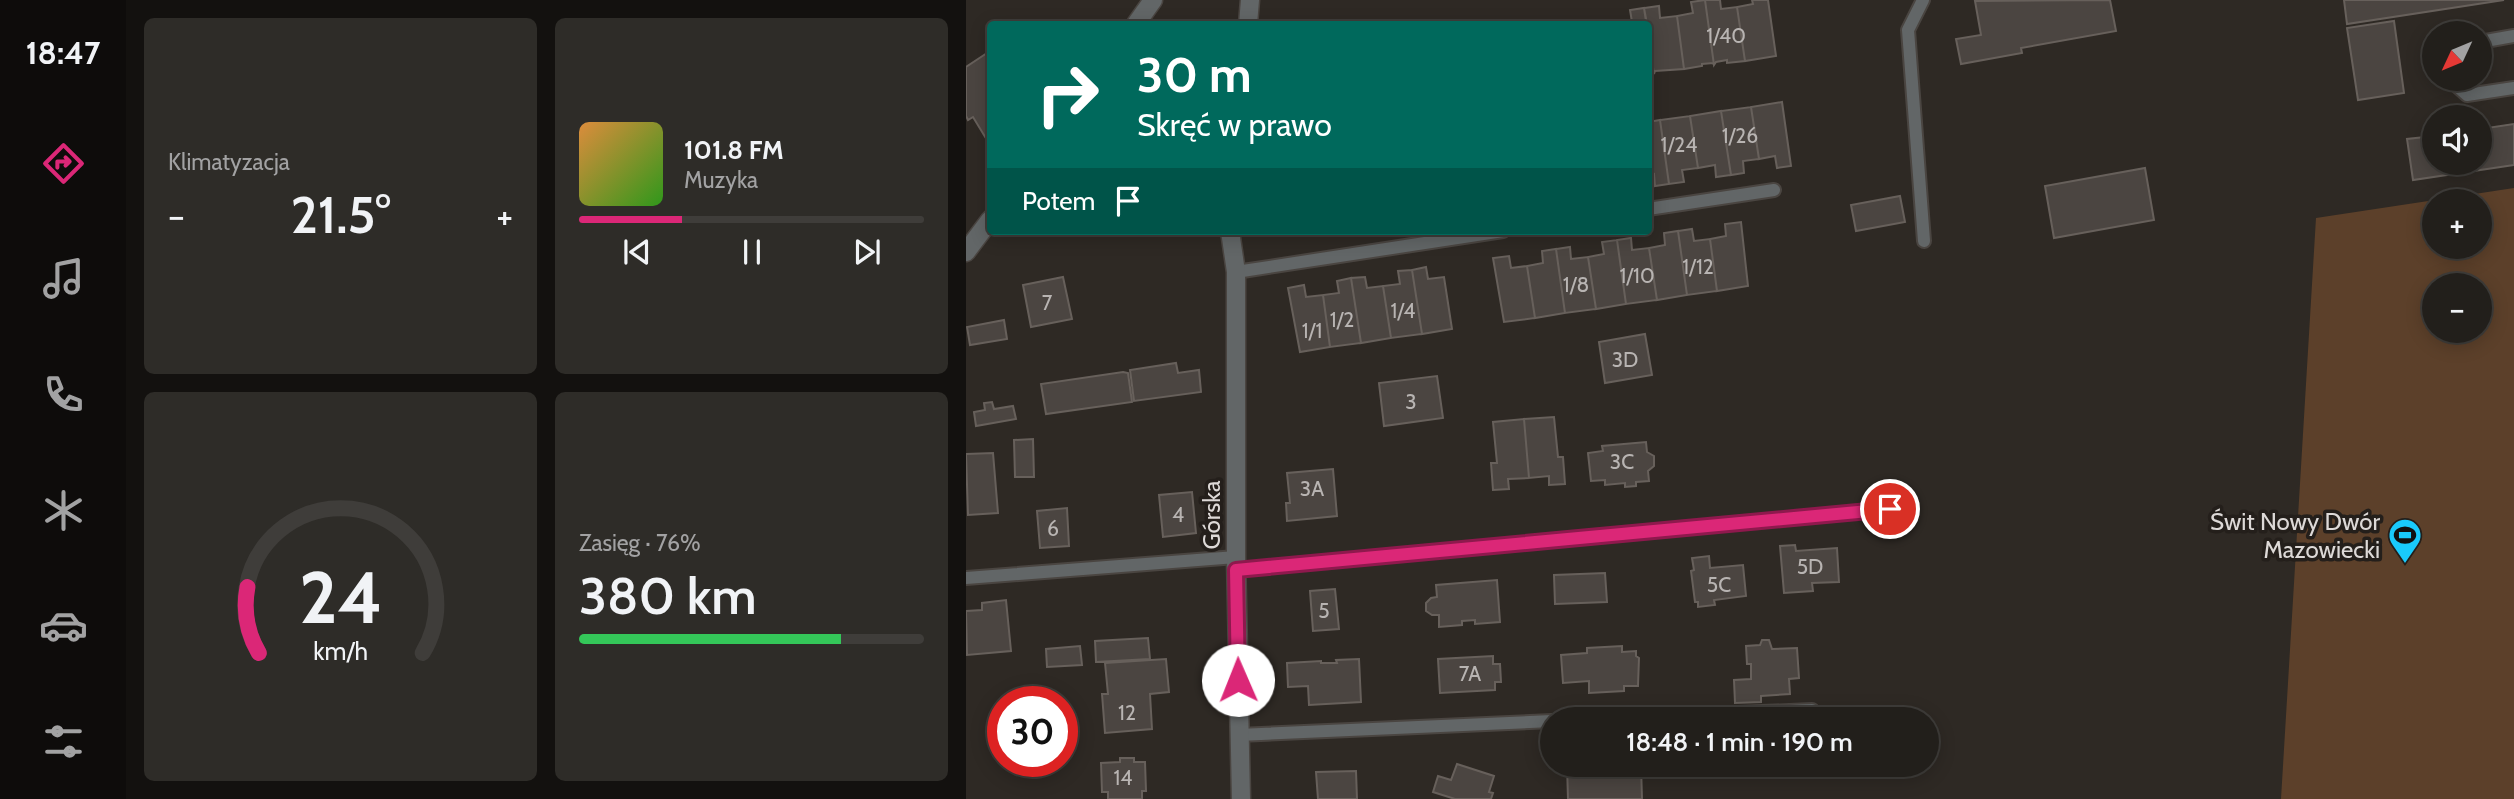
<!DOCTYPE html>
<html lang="pl">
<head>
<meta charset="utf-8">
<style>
  body { margin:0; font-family:Cabin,sans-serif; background:#2e2c28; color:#f1f3f6; height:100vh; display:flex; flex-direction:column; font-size:26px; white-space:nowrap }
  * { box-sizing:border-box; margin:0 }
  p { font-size:23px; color:#a2a2a3 }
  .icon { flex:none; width:38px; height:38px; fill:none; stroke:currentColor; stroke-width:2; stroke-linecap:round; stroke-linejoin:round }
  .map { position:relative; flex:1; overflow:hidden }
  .drawer { display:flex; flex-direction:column; gap:18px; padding:18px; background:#13110f; width:840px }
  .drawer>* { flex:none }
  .guide { position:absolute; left:21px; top:21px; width:665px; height:214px; border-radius:7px; box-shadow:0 4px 18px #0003,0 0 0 2px #3f3d3a; background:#00695c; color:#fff; overflow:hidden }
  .needle { width:46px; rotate:226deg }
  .tools { position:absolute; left:1456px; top:21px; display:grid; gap:14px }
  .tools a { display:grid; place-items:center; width:70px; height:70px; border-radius:50%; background:#221f1b; box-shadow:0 4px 18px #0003,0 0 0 2px #3f3d3a; font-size:35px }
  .speed { position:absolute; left:21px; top:686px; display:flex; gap:14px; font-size:35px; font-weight:700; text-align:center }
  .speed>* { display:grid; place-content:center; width:91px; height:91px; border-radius:50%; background:#221f1b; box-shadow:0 4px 18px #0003,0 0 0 2px #3f3d3a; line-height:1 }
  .speed .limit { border:10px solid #d22; background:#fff; color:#111 }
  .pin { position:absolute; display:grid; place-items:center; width:60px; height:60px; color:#fff; margin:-30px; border:4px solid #fff; border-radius:50%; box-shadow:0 2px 7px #0007 }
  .me { position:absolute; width:77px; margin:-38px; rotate:359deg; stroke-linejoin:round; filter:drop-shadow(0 0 5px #0008) }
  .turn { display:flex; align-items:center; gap:24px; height:147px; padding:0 35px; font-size:32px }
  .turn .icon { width:91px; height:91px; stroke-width:2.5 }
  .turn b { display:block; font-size:49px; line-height:60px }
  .then { display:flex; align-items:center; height:66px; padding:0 35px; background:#0003; gap:14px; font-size:26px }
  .big { font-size:52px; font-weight:600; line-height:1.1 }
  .drawer .tile { flex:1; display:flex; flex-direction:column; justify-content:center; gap:10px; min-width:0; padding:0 24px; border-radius:10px; background:#2e2c28 }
  .drawer .dial { align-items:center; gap:0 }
  .dial svg { height:182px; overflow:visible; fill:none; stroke:#3f3d3a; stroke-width:7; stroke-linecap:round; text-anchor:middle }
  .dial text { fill:#f1f3f6; stroke:none }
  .song { display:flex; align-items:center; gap:21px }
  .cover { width:84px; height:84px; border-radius:10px; background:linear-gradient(135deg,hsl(30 70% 55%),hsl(110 70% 35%)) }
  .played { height:7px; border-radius:4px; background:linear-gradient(90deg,#db2777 30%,#3f3d3a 30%) }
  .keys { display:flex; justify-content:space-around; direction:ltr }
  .heat { display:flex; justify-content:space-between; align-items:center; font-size:38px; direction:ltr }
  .charge { height:10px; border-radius:5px; background:linear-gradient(90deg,#34c759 76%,#3f3d3a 0) }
  .drawer .tiles { flex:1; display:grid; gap:18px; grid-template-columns:repeat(2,1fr) }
  .trip { position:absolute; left:574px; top:707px; width:399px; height:70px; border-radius:35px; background:#221f1b; box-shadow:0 4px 18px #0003,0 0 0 2px #3f3d3a; font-weight:600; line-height:70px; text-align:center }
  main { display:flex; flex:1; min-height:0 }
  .menu { display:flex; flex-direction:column; width:126px; justify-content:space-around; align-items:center; background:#0e0c0b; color:#a2a2a3 }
  .menu .icon { width:49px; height:49px }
  .menu .active { color:#db2777 }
  .menu b { font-size:32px; color:#f1f3f6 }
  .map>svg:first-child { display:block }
</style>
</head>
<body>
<main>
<nav class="menu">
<b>18:47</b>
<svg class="icon active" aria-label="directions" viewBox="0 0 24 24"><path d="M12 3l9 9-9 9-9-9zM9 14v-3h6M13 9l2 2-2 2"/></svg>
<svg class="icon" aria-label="music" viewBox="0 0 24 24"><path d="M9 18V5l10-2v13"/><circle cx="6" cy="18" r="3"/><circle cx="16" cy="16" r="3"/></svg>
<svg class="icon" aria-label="phone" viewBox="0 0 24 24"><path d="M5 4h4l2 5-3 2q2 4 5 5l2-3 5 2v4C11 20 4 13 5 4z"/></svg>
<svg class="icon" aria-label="climate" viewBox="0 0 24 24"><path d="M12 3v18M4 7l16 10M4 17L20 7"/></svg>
<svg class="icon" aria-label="car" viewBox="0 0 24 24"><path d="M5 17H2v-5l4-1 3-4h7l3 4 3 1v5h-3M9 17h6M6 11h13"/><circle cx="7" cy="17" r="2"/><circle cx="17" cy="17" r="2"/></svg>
<svg class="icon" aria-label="filters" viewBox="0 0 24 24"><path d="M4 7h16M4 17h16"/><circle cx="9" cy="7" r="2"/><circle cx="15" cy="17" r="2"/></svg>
</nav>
<section class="drawer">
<div class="tiles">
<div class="tile"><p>Klimatyzacja</p>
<div class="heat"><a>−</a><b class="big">21.5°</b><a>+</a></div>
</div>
<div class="tile">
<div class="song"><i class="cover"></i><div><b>101.8 FM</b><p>Muzyka</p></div></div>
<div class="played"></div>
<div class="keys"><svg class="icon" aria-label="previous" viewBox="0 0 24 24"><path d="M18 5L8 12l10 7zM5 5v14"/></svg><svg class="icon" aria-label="pause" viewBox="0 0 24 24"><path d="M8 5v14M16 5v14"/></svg><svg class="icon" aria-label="next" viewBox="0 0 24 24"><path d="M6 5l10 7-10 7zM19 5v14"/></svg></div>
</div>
<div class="tile dial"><svg viewBox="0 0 100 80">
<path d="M14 69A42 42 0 1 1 86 69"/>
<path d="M14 69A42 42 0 0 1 9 40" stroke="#db2777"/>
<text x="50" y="56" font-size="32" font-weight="700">24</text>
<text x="50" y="72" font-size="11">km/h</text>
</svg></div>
<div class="tile"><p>Zasięg · 76%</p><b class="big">380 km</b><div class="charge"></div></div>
</div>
</section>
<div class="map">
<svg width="1548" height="799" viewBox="0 0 1548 799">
  <rect width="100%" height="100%" fill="#2e2924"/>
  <path fill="#5c402a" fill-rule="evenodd" d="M1548,188V799H1315L1350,218ZM1468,201H1514V247H1468ZM1468,285H1514V331H1468Z"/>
  <path fill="#4b4541" stroke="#67605b" stroke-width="2" d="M739,0H754L755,9L771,7L779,61L761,63V60L750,62L748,65Z
    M739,0L748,65L747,63L736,64V66L718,69L711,16L727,13L725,2Z
    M786,0H802L810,56L779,61L771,7L787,4Z
    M1144,0L1150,31L1055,48L1056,53L995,64L990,39L1015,35L1009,1Z
    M1378,0H1538L1381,24Z
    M693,6L694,18L711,16L718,69L689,71L688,74L678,8Z
    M678,8L681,24H651L666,22L664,10Z
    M1428,21L1438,93L1392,100L1381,28Z
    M24,51V145L7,117L2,120L0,116V67Z
    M816,102L825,166L811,168L809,156L793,159L785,107Z
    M785,107L793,159L777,161L778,173L765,175L755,111Z
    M755,111L765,175L750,177L749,165L732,168L724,116Z
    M724,116L732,168L716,170L718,182L703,184L694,120Z
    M694,120L703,184L689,186L688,174L682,175V122Z
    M1548,124V165L1447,180L1441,139L1468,136V163H1514V129Z
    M1179,168L1188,220L1088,238L1079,186Z
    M934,196L939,222L890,231L885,205Z
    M775,222L782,286L751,291L744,239L760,236L759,224Z
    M726,229L728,241L744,239L751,291L721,295L712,231Z
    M712,231L721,295L691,300L683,248L699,245L698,233Z
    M665,238L666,250L683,248L691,300L660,304L651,240Z
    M651,240L660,304L630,309L622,257L638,254L636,242Z
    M604,247L605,259L622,257L630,309L599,313L590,249Z
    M590,249L599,313L569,318L561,266L577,263L576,251Z
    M543,256L545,268L561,266L569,318L538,322L527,258Z
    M460,267L462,279L478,277L486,329L456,334L446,270Z
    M446,270L456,334L425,338L417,286L434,284L432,271Z
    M97,277L106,319L65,327L57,285Z
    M399,277L401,288L417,286L425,338L395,343L385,278Z
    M385,278L395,343L364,347L357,295L373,293L371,281Z
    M338,285L340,297L357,295L364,347L334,352L322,288Z
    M38,320L41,339L4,345L1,327Z
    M679,334L686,375L639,383L633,342Z
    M210,363L212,373L233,370L235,392L168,401L164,370Z
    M157,372L162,373L166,402L80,414L75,384Z
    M471,376L477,418L418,426L413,383Z
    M26,402L28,409L47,406L50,419L10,426L8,412L19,410L18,403Z
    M588,417L592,457H597L599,484L583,485V476L563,478L558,419Z
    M558,419L563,478L542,479L543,489L527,490L525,463H531L527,422Z
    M67,439L68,477H49L48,440Z
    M680,442L681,452L688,456V466L682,471L683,481L670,482V486L659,487V483L639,485V480L625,481L622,453L637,451L636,446Z
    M27,453L32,513L2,515L0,454Z
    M367,469L371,516L321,521L320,503H324L321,473Z
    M226,492L230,533L197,537L193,495Z
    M101,508L103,546L74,548L71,511Z
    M829,545L830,551L871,548L873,582L846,583L847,591L818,593L814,546Z
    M743,556L744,568L777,565L780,596L748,600L749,605L732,607V602H729L725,571L728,570L726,558Z
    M639,573L641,602L589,604L588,575Z
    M531,580L534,622L509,624V620L496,621V625L473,627V615H466L460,611V603L465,598L471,597L470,585Z
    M369,589L373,629L347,631L344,591Z
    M40,600L45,651L1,655L0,611L16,610V603Z
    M182,638L184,659L130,662L129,641Z
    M796,640H803L806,649L831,648L833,678L823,679L824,694L795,696V702L769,703L768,680L785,679V664H781L780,646L794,645Z
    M114,646L116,665L81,667L80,649Z
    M656,646V652L670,651V656L673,658L672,686H658V691L623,693V681L597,683L595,655L621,653V648Z
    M527,656V664H534L535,682H529V690L474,693L472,659Z
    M200,659L203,692L184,694L186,729L139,733L136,694H142L139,663Z
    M393,659L395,702L343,705L342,686L322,687L321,663L355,661V663H371L370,660Z
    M154,758H168V762H179L180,791H176V799H142V792H136L135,763L154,762Z
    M491,764L528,776L523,792L527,793L525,799H489L467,792L472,776L485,780Z
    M599,765H641V769L675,765L676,799H602L601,765Z
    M390,771L391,799H352L350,772Z"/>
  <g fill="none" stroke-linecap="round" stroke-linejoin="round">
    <defs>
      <path id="service" d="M957,0L942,30L958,241
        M1514,42L1548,36
        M1483,79L1501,95L1548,88
        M682,209L808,190
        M270,272L537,231
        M270,570L924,509
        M0,578L270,557
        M626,719L846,710
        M273,735L586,721"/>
      <path id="minor" d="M170,24L187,0
        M282,24L284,0
        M264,231L270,272V557L275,799
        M0,252L24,220"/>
    </defs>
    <use href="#service" stroke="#4a4541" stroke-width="16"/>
    <use href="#minor" stroke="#4a4541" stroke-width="21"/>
    <use href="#service" stroke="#626667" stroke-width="12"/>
    <use href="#minor" stroke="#626667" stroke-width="18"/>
  </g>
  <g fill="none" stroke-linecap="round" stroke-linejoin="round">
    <defs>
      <path id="route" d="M272,680L270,570L924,509"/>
    </defs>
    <use href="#route" stroke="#8e194d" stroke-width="18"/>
    <use href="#route" stroke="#db2777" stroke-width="12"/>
  </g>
  <defs>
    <symbol id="stadium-pin" viewBox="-11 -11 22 30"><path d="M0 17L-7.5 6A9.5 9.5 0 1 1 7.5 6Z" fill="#19cafc" stroke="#241f1b"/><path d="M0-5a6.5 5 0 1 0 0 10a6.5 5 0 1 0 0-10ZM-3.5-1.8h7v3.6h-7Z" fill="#111"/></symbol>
  </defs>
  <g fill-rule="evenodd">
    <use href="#stadium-pin" x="1420" y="516" width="38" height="52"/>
  </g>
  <g text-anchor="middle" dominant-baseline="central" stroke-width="7" stroke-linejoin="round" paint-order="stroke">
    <g font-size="21" fill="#b8b4b2">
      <text x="760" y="35">1/40</text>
      <text x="774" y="135">1/26</text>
      <text x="713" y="144">1/24</text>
      <text x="732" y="266">1/12</text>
      <text x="671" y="275">1/10</text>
      <text x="610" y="284">1/8</text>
      <text x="81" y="302">7</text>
      <text x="437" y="310">1/4</text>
      <text x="376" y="319">1/2</text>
      <text x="346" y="330">1/1</text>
      <text x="659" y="359">3D</text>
      <text x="445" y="401">3</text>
      <text x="656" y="461">3C</text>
      <text x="346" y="488">3A</text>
      <text x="212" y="514">4</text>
      <text x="87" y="528">6</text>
      <text x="844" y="566">5D</text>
      <text x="753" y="584">5C</text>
      <text x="358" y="610">5</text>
      <text x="504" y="673">7A</text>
      <text x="161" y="712">12</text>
      <text x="157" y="777">14</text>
    </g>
    <g font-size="24" fill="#ddd9d7" stroke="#241f1b">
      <text transform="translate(245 515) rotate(-90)">Górska</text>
    </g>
    <g font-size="24" fill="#ddd9d7" stroke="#241f1b" text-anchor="end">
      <text x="1414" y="521">Świt Nowy Dwór<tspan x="1414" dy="28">Mazowiecki</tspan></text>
    </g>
  </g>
</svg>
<div class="tools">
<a><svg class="needle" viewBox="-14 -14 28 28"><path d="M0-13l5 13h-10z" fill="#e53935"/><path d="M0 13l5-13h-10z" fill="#a2a2a3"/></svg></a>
<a><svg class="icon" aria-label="sound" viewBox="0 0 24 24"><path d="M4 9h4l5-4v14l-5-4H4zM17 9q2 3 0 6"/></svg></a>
<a>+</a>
<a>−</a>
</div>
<div class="speed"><div class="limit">30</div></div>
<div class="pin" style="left:924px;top:509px;background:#d93025"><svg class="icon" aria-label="arrive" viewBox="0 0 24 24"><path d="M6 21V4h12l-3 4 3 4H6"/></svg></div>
<svg class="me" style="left:272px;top:680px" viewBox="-20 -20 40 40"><circle r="19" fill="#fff"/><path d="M0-13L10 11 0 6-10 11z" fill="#db2777"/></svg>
<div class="trip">18:48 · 1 min · 190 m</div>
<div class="guide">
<div class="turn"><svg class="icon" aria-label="right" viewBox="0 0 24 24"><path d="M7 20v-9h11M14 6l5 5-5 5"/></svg><div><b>30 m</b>Skręć w prawo</div></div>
<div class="then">Potem<svg class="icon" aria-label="arrive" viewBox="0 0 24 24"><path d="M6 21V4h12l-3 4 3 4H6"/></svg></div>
</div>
</div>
</main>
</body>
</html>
